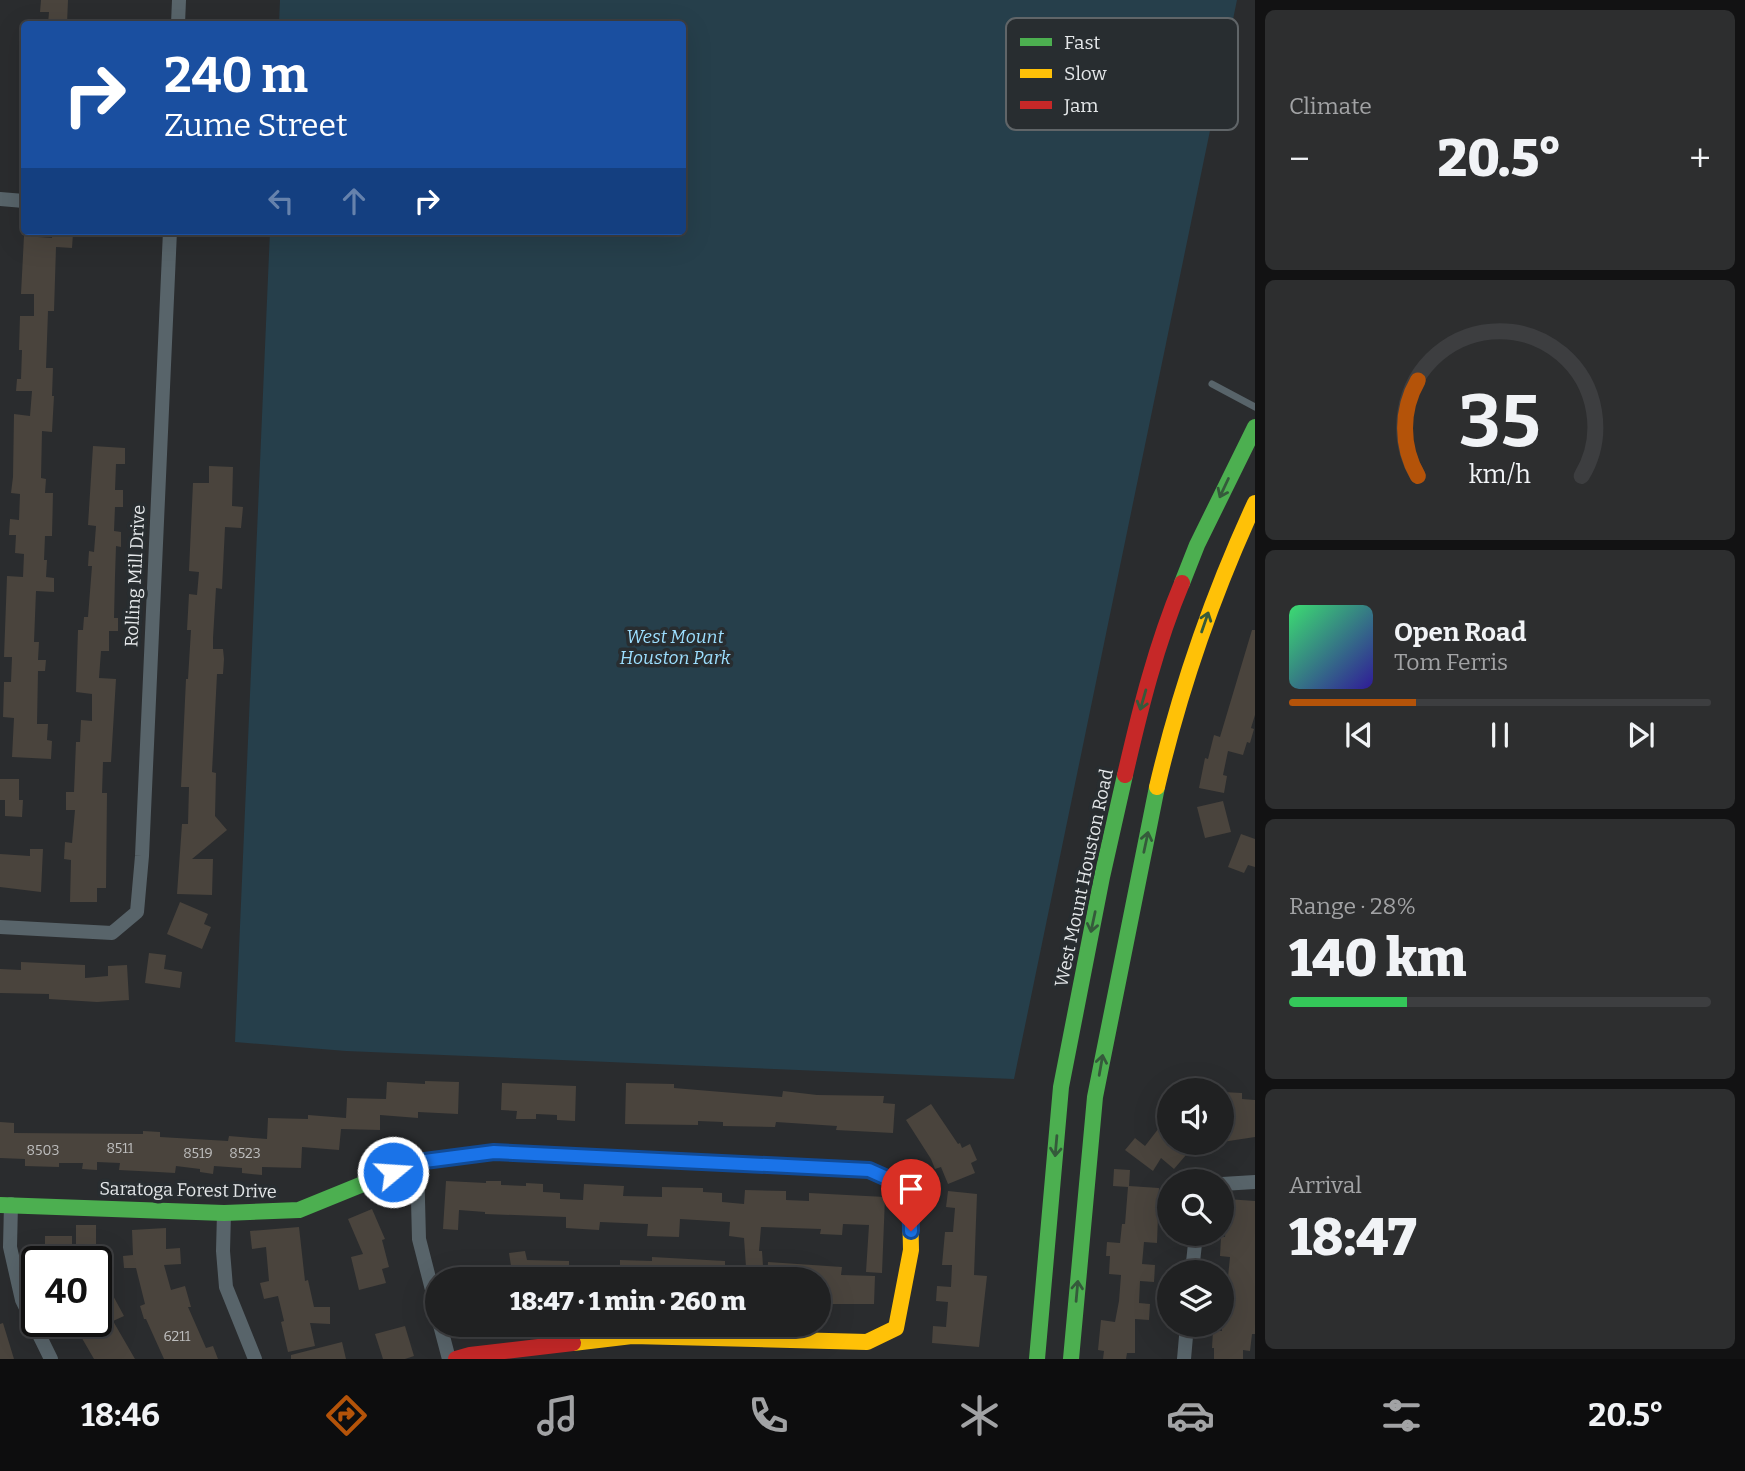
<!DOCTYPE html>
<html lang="en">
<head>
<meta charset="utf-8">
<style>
  body { margin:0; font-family:Bitter,serif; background:#2d2e2f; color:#f1f3f6; height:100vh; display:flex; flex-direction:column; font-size:26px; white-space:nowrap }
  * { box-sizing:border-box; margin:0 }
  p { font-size:23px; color:#a2a3a5 }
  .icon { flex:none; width:38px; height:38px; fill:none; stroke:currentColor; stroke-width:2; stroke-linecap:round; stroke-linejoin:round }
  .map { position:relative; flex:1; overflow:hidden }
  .drawer { display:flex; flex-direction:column; gap:10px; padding:10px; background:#121213; width:490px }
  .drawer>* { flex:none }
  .top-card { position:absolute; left:21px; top:21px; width:665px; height:214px; border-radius:7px; box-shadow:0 7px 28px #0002,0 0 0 2px #3d3e40; background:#1a4fa0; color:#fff; overflow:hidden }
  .fabs { position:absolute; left:1157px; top:1078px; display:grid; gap:14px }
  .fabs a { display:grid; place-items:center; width:77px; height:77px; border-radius:50%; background:#202122; box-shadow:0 7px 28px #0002,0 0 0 2px #3d3e40; font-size:35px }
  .speed { position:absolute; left:21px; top:1246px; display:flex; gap:14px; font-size:35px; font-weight:700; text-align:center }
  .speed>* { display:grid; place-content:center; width:91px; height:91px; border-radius:50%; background:#202122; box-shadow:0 7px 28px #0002,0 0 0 2px #3d3e40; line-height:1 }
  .speed .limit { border:4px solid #111; border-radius:10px; background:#fff; color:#111 }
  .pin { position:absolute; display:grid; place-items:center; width:60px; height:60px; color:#fff; margin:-72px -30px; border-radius:50% 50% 50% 0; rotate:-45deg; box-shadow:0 0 7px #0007 }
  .pin .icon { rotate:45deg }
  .me { position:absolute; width:77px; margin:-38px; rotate:72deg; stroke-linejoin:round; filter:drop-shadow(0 0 5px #0008) }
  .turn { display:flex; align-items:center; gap:24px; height:147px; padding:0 28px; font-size:32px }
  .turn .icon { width:91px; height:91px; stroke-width:2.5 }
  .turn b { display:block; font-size:49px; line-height:60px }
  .lanes { display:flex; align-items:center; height:66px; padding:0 28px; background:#0003; justify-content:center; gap:35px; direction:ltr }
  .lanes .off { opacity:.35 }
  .big { font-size:52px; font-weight:800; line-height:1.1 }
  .drawer .card { flex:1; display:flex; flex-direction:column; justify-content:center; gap:10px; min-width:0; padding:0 24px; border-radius:10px; background:#2d2e2f }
  .drawer .dial { align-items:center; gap:0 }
  .dial svg { height:182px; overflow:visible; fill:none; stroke:#3d3e40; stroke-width:7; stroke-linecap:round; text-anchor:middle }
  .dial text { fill:#f1f3f6; stroke:none }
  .song { display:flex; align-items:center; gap:21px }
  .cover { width:84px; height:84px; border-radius:10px; background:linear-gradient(135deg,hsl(140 70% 55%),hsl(250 70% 35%)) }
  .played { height:7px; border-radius:4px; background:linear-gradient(90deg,#b45309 30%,#3d3e40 30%) }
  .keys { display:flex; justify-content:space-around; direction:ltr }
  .heat { display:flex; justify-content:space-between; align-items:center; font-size:38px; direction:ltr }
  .charge { height:10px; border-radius:5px; background:linear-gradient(90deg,#34c759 28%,#3d3e40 0) }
  .trip { position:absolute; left:425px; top:1267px; width:406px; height:70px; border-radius:35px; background:#202122; box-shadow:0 7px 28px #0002,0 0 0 2px #3d3e40; font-weight:800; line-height:70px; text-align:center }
  .tab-bar { display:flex; height:112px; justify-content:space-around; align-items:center; background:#0d0d0e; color:#a2a3a5 }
  .tab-bar .icon { width:49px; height:49px }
  .tab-bar .current { color:#b45309 }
  .tab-bar b { font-size:32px; color:#f1f3f6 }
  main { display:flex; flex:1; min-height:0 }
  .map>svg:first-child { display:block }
</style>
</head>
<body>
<main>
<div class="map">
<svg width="1255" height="1359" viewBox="0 0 1255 1359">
  <rect width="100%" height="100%" fill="#2a2c2e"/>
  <path fill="#263f4b" d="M280,0H1237L1014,1079L346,1051L235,1042L270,231H682V24H279Z"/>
  <path fill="#4a443d" d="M41,0H68L67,24H48L49,12H40Z
    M52,232L73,233L72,248L56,247L54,311H48L46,368H53L52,396H54L52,432L42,431L41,478L46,479L45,493H53L52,536H45L44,560H47L46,577L54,578V592L36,591L34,642H39L38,660H46L45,671H38L37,724H48L47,740L52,741L51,759L12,757L14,718L3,717L4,682H11L12,657H4L7,576L23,577L24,554L15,553L16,535H9L10,519L19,520L20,494L11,493L13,477L14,414L30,416L32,391H16L17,379H21L22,350H19L20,316H34V294H21L24,236L52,238Z
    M93,446L125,448V464H116L115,490H123V507H115L114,531L121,532V547L116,546L115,576L114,618H118V631H109V651H101L99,678L116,679L111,762H103L102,793H107L106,888H97V902H70L71,860L64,859L65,842L72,843L75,810H66V792H74L76,742H80L81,720L92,721V694L76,692L78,630H83L84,617H88L92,566H88L89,551L94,552L96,526L88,525Z
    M209,466L233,467L232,506L243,507L241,528L225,527L222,589L216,588L213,638V649H223L224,659L223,674H217L212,772L216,773L215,816L227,830L192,859H213L212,895L177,894L182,824H188L189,787H181L186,679H188L191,630H187L189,594L197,595L199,572L189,571L193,483H209Z
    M1252,630H1255V715L1251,728L1254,729L1250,743L1247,742L1243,755L1228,751L1223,775L1227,776L1224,793L1199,788L1205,758L1208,759L1214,735L1220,737Z
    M0,779H19V800H23L22,817L5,816V800H0Z
    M1223,801L1231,832L1205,838L1197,807Z
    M1241,834L1255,839V867L1248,865L1244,873L1228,867Z
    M30,849H43L41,892L0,887V854L30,856Z
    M180,902L208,914L204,924L211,927L202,949L167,934Z
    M149,953L166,955L164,969L182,972L180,988L145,983Z
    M21,962L85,965V978L108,976V966L127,965L129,1000L97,1002L49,999V994L0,993V969L21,970Z
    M425,1081L459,1082L458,1114L418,1112V1118L380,1115V1130L341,1129L339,1150L302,1147L301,1168L262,1167V1175L242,1173V1168L214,1166L213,1174L200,1172V1169L176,1166L175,1173L158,1172L119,1170L120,1163L97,1162V1170L82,1169L83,1163H59V1167L25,1166V1159L0,1158V1122L14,1123V1133L143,1134V1131L160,1132V1137L228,1141L229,1136L267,1139L268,1118L308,1119V1115L346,1118L347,1098L386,1099L387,1082L425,1084Z
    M502,1083L576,1086L575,1121L557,1120V1115L536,1114V1119H516L517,1111L501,1110Z
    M626,1083L674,1084V1088L782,1097L783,1091L817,1095L884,1096L883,1103L895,1104L893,1133L836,1130L837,1126L776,1122L775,1127L723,1126V1122L698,1121V1125L625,1124Z
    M1222,1092L1242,1093V1099L1255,1100V1137L1222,1142Z
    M931,1104L958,1144L960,1143L962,1148L970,1144L977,1160L971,1163L975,1173L948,1184L941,1167L935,1169L931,1159L906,1120Z
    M1169,1115V1143L1186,1155L1174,1169L1161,1158L1153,1171L1125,1150L1135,1138L1145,1146Z
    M1114,1169L1130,1170L1129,1186L1159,1188L1157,1243L1144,1242L1142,1264L1155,1265L1154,1282L1140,1281L1139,1303L1150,1304L1149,1320L1135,1319V1353H1127L1126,1359H1103L1104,1351L1098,1350L1101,1320L1115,1322L1119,1301L1121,1275L1109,1274L1110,1256H1106L1107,1242L1120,1243L1122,1224H1125L1128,1187L1113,1186Z
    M446,1181L486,1183V1181H501V1185L526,1186V1183L543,1184V1192L560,1193V1199L583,1200L584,1184L624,1186L623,1196L662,1197V1187L703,1188V1192L722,1193V1202L744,1204L745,1190L786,1191V1200L809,1201V1193L885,1197L882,1273L866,1272L869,1225L843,1224L842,1235L820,1234L821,1229L761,1227L759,1251H762L763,1266L746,1267L744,1238L729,1236L730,1222L680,1219L679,1237L647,1236L648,1224L600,1222L599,1230L566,1228V1217L485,1214V1212L459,1210L458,1230L443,1229Z
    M948,1191L977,1194L974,1275L987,1276L979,1347L932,1343L933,1326L946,1327L948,1302L936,1301L937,1286L951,1287L952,1265H942L945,1232H953L955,1208L946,1207Z
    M1227,1199L1255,1201V1334H1252L1250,1351L1243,1350V1359H1214V1348H1212L1213,1330L1222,1331V1287H1227L1230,1257L1220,1256L1221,1237H1225Z
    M372,1209L385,1239L382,1240L389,1267L382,1269L386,1283L359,1290L351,1257L363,1254L348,1219Z
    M76,1225H96V1245H76Z
    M299,1227L305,1281L308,1280L314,1307H330V1324L310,1323L315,1346L288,1352L281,1322L284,1321L278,1296L264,1299L260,1283L269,1281L266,1247L252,1249L250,1231Z
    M166,1228V1249L180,1248L181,1264L164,1265L171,1290L185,1286L191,1307H188L206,1348L213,1346L218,1359H164L146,1319H144L140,1306L145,1304L136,1268H124L123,1256L133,1255L132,1230Z
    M45,1236H72V1260H45Z
    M525,1251L527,1260L569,1261V1279H513L509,1253Z
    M652,1257L725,1261V1279H620V1260L652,1261Z
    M768,1262L842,1267L841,1275L875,1276L874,1304H824L825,1290L819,1289V1279H767Z
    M110,1290L124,1316L113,1321L135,1359H94L72,1321H96V1314L105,1309L98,1297Z
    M3,1323L14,1359H0V1324Z
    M405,1326L414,1356L405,1359H383L375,1334Z
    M342,1342L346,1359H291V1355Z"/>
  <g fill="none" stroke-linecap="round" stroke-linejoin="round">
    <path stroke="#58646a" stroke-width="7" d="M1212,384L1255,407"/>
    <path stroke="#58646a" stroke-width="14" d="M178,24L179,0
      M0,199L24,201
      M0,927L112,933L137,912L142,856L170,231
      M417,1162L419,1239L438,1313
      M1222,1184L1255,1182
      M11,1204L10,1247L22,1300L51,1359
      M224,1213L223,1251L226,1287L255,1359
      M1192,1272L1196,1234
      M440,1325L449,1359
      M1184,1359L1187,1325"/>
    <path stroke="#4caf50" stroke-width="16" d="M1182,583L1197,545L1255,427
      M0,1205L224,1213L299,1210L417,1162L494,1152L869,1170L907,1187L910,1203
      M1037,1359L1061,1087L1102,877L1125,775
      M1071,1359L1095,1097L1157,787"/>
    <path stroke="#ffc107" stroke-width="16" d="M1157,787C1180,689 1213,594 1255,503
      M573,1343L632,1336L867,1342L896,1328L911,1250L910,1203"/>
    <path stroke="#c62828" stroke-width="16" d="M1125,775C1140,710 1156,645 1182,583
      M456,1359L470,1355L573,1343"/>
  </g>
  <defs><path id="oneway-shaft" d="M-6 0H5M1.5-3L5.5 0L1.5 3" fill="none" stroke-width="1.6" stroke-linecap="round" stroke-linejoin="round" transform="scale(1.75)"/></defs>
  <g stroke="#355a3b">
    <use href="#oneway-shaft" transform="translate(1224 488) rotate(115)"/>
    <use href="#oneway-shaft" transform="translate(1205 622) rotate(-71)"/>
    <use href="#oneway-shaft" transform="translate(1143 700) rotate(106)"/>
    <use href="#oneway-shaft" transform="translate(1146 842) rotate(-78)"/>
    <use href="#oneway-shaft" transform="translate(1093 922) rotate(102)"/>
    <use href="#oneway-shaft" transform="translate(1101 1065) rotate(-80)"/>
    <use href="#oneway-shaft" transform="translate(1056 1146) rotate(95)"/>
    <use href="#oneway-shaft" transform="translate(1077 1291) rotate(-85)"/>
  </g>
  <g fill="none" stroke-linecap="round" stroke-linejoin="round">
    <defs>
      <path id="route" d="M393,1172L417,1162L494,1152L869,1170L907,1187L910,1193L911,1231"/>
    </defs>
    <use href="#route" stroke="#114b97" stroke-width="18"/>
    <use href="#route" stroke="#1a73e8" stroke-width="12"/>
  </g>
  <g text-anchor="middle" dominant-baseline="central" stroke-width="7" stroke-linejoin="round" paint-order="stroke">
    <g font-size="14" fill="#bebebe">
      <text x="120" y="1148">8511</text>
      <text x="43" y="1150">8503</text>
      <text x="198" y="1153">8519</text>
      <text x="245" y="1153">8523</text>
      <text x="177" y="1336">6211</text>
    </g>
    <g font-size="18" fill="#e4e7e9" stroke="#282d30">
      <text transform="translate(135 576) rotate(-87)">Rolling Mill Drive</text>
      <text transform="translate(1084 878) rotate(-78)">West Mount Houston Road</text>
      <text transform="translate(188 1190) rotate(1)">Saratoga Forest Drive</text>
    </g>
    <g font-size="18" font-style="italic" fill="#9ddfff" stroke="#282d30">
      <text x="675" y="637">West Mount<tspan x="675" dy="21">Houston Park</tspan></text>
    </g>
  </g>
  <rect x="1006" y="18" width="232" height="112" rx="10" fill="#282d30" stroke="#606568" stroke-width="2"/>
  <rect x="1020" y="38" width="32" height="8" fill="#4caf50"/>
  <rect x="1020" y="69" width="32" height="9" fill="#ffc107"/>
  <rect x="1020" y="101" width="32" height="8" fill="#c62828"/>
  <g font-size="19" fill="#e4e7e9">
    <text x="1064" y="49">Fast</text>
    <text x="1064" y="80">Slow</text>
    <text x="1064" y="112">Jam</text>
  </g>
</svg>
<div class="fabs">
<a><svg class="icon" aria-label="sound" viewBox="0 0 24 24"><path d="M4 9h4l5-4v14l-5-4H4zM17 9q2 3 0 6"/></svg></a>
<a><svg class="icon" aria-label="search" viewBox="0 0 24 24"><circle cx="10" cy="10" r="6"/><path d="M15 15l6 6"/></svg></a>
<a><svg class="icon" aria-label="layers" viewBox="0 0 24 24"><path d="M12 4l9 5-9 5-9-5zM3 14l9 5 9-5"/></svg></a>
</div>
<div class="speed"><div class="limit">40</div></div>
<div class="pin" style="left:911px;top:1231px;background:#d93025"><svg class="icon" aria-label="arrive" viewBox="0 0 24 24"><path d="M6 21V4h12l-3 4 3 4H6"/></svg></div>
<svg class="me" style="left:393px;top:1172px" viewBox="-20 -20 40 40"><circle r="17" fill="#1a73e8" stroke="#fff" stroke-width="3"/><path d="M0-11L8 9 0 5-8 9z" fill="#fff"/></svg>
<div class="trip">18:47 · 1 min · 260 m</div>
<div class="top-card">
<div class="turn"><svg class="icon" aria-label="right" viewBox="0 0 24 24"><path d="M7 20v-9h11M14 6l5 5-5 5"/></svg><div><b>240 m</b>Zume Street</div></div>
<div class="lanes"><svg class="icon off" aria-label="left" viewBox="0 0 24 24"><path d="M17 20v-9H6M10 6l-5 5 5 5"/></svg><svg class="icon off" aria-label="ahead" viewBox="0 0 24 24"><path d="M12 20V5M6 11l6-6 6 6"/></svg><svg class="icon" aria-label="right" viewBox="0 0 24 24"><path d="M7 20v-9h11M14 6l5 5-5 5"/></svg></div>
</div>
</div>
<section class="drawer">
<div class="card"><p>Climate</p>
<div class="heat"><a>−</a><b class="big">20.5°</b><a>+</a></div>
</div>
<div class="card dial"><svg viewBox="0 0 100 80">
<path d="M14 69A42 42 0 1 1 86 69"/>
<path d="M14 69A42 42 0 0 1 14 27" stroke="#b45309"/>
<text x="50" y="56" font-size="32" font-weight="700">35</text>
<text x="50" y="72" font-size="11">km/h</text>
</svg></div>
<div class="card">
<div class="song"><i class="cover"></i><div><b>Open Road</b><p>Tom Ferris</p></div></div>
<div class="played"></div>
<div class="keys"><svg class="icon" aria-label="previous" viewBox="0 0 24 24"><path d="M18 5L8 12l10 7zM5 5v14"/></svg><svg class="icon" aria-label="pause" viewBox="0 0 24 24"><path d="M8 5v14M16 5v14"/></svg><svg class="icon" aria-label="next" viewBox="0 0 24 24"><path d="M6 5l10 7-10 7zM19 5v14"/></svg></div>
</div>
<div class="card"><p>Range · 28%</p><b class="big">140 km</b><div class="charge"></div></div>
<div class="card"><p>Arrival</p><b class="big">18:47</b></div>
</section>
</main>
<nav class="tab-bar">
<b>18:46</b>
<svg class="icon current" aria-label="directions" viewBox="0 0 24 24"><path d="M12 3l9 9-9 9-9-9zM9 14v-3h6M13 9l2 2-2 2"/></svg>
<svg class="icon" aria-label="music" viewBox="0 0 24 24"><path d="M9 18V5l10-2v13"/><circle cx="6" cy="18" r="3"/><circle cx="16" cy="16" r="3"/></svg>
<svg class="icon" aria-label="phone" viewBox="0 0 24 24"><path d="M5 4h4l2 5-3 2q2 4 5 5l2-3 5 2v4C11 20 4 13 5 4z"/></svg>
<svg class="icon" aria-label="climate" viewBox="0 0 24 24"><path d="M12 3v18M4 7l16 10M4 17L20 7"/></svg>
<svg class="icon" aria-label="car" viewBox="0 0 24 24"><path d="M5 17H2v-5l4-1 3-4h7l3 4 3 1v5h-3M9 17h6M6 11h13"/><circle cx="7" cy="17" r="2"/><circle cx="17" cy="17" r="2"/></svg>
<svg class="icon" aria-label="filters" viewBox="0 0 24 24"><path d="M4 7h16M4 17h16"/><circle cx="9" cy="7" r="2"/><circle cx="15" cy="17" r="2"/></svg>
<b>20.5°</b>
</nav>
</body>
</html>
